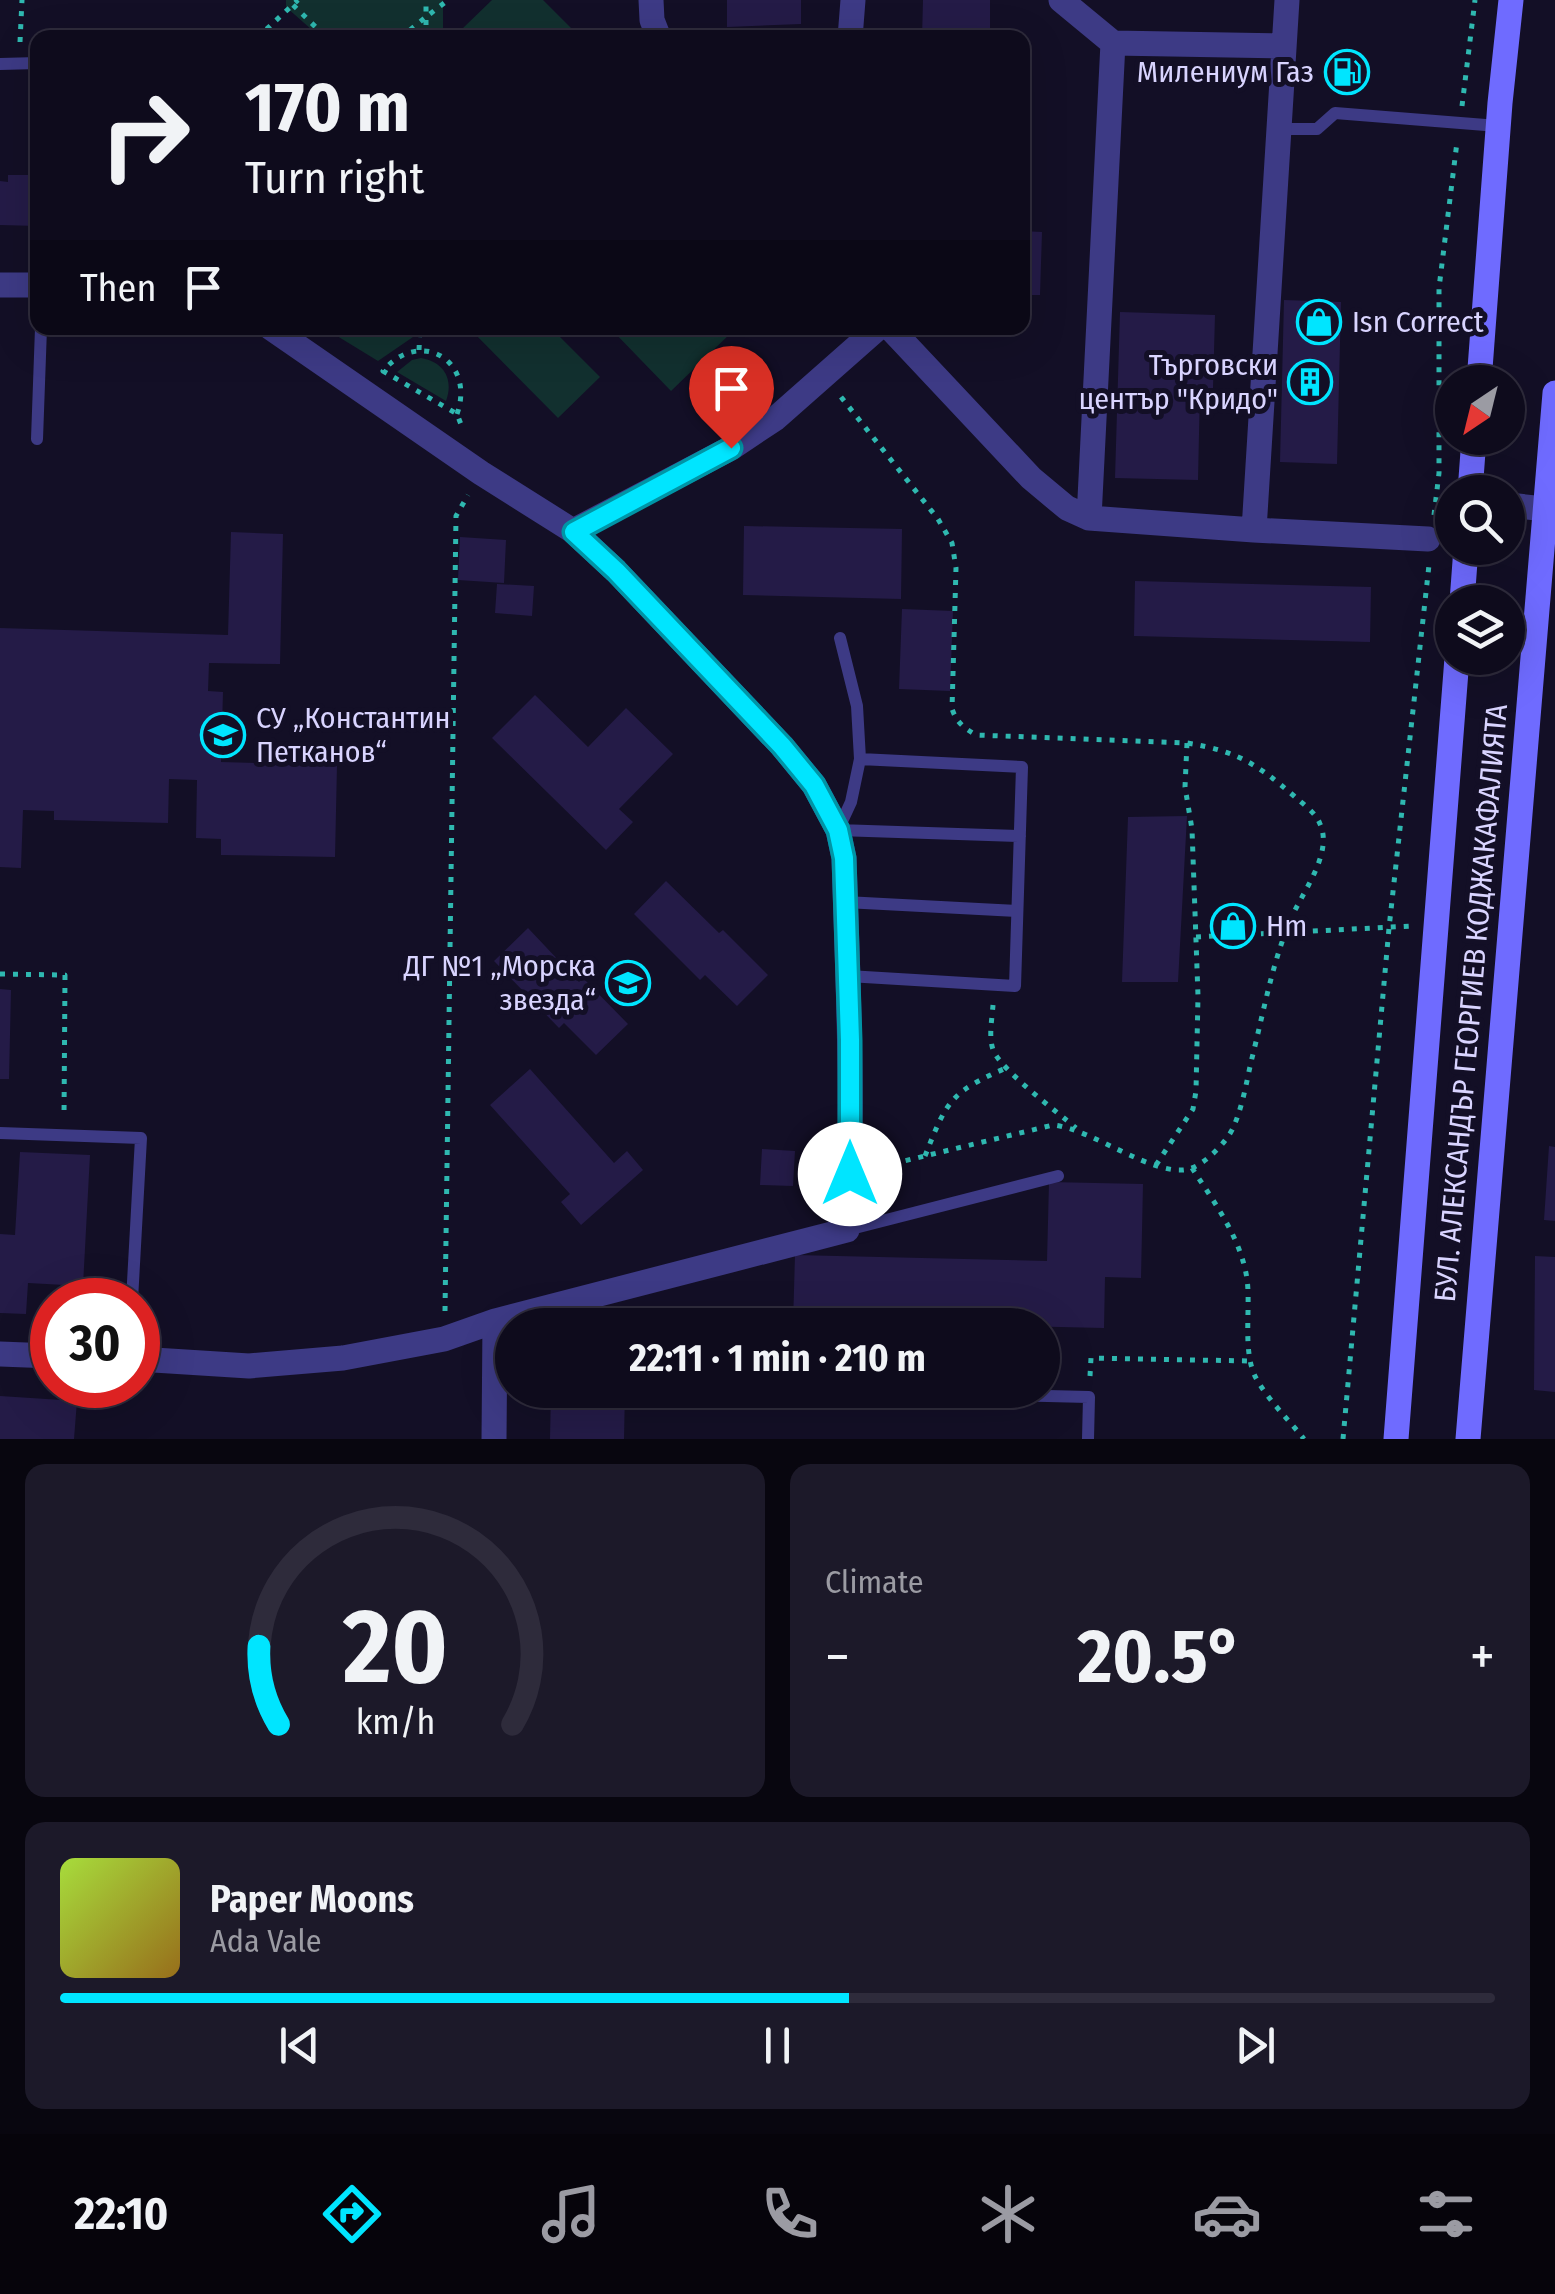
<!DOCTYPE html>
<html lang="en">
<head>
<meta charset="utf-8">
<style>
  body { margin:0; font-family:"Fira Sans Condensed",sans-serif; background:#1c1929; color:#f1f3f6; height:100vh; display:flex; flex-direction:column; font-size:38px; white-space:nowrap }
  * { box-sizing:border-box; margin:0 }
  p { font-size:32px; color:#9b9ba3 }
  .icon { flex:none; width:55px; height:55px; fill:none; stroke:currentColor; stroke-width:2; stroke-linecap:round; stroke-linejoin:round }
  .map { position:relative; height:1439px; overflow:hidden }
  .panel { display:flex; flex-direction:column; gap:25px; padding:25px; background:#08060f; flex:1 }
  .panel>* { flex:none }
  .top-card { position:absolute; left:30px; top:30px; width:1000px; height:305px; border-radius:20px; box-shadow:0 10px 40px #0002,0 0 0 2px #2e2b3b; background:#0e0b1c; color:#f1f3f6; overflow:hidden }
  .needle { width:65px; rotate:215deg }
  .controls { position:absolute; left:1435px; top:365px; display:grid; gap:20px }
  .controls a { display:grid; place-items:center; width:90px; height:90px; border-radius:50%; background:#0e0b1c; box-shadow:0 10px 40px #0002,0 0 0 2px #2e2b3b; font-size:50px }
  .speed { position:absolute; left:30px; top:1278px; display:flex; gap:20px; font-size:50px; font-weight:700; text-align:center }
  .speed>* { display:grid; place-content:center; width:130px; height:130px; border-radius:50%; background:#0e0b1c; box-shadow:0 10px 40px #0002,0 0 0 2px #2e2b3b; line-height:1 }
  .speed .limit { border:15px solid #d22; background:#fff; color:#111 }
  .pin { position:absolute; display:grid; place-items:center; width:85px; height:85px; color:#fff; margin:-102px -42px; border-radius:50% 50% 50% 0; rotate:-45deg; box-shadow:0 0 10px #0007 }
  .pin .icon { rotate:45deg }
  .me { position:absolute; width:110px; margin:-55px; rotate:0deg; stroke-linejoin:round; filter:drop-shadow(0 0 8px #0008) }
  .turn { display:flex; align-items:center; gap:35px; height:210px; padding:0 50px; font-size:45px }
  .turn .icon { width:130px; height:130px; stroke-width:2.5 }
  .turn b { display:block; font-size:70px; line-height:85px }
  .then { display:flex; align-items:center; height:95px; padding:0 50px; background:#0003; gap:20px; font-size:38px }
  .big { font-size:75px; font-weight:700; line-height:1.1 }
  .panel .tile { flex:1; display:flex; flex-direction:column; justify-content:center; gap:15px; min-width:0; padding:0 35px; border-radius:20px; background:#1c1929 }
  .panel .dial { align-items:center; gap:0 }
  .dial svg { height:260px; overflow:visible; fill:none; stroke:#2e2b3b; stroke-width:7; stroke-linecap:round; text-anchor:middle }
  .dial text { fill:#f1f3f6; stroke:none }
  .song { display:flex; align-items:center; gap:30px }
  .cover { width:120px; height:120px; border-radius:15px; background:linear-gradient(135deg,hsl(80 70% 55%),hsl(40 70% 35%)) }
  .played { height:10px; border-radius:5px; background:linear-gradient(90deg,#00e5ff 55%,#2e2b3b 55%) }
  .keys { display:flex; justify-content:space-around; direction:ltr }
  .heat { display:flex; justify-content:space-between; align-items:center; font-size:55px; direction:ltr }
  .panel .tiles { flex:1; display:grid; gap:25px; grid-template-columns:1fr 1fr }
  .tile:last-child { grid-column:span 2 }
  .trip { position:absolute; left:495px; top:1308px; width:565px; height:100px; border-radius:50px; background:#0e0b1c; box-shadow:0 10px 40px #0002,0 0 0 2px #2e2b3b; font-weight:700; line-height:100px; text-align:center }
  .tabs { display:flex; height:160px; justify-content:space-around; align-items:center; background:#06040b; color:#9b9ba3 }
  .tabs .icon { width:70px; height:70px }
  .tabs .selected { color:#00e5ff }
  .tabs b { font-size:45px; color:#f1f3f6 }
  .map>svg:first-child { display:block }
</style>
</head>
<body>
<div class="map">
<svg width="1555" height="1439" viewBox="0 0 1555 1439">
  <rect width="100%" height="100%" fill="#130f26"/>
  <path fill="#12302f" d="M286,0H443V37H320L286,7Z
    M492,0H543L580,37H470L462,29Z
    M324,328H413V337L378,361Z
    M469,328H551L600,377L558,418Z
    M610,328H730L733,331L671,391Z
    M421,358C444,362 454,379 446,401L397,372L412,360Z"/>
  <path fill="#241b47" d="M727,0H801V24L727,27Z
    M923,0H990V38H922Z
    M8,175H38V226L0,225V181L8,182Z
    M1022,231L1042,232L1040,295H1022Z
    M1284,300L1341,302L1337,464L1280,462Z
    M1120,312L1215,315L1213,388H1200L1198,480L1115,478Z
    M744,526L902,529L901,599L743,595Z
    M231,532L283,534L280,664L209,663L208,691L223,692L221,762L337,765L335,857L221,855V839L196,838L197,780L169,779L168,823L54,820V811L23,810L21,868L0,867V628L228,635Z
    M460,537L506,540L504,583L458,580Z
    M1135,581L1371,587L1370,642L1134,636Z
    M497,584L534,586L532,616L495,613Z
    M902,609L953,611L950,691L899,689Z
    M535,695L588,747L626,708L673,754L619,809L633,822L606,850L492,738Z
    M1187,816L1178,982H1122L1128,817Z
    M666,881L719,933L723,930L768,975L737,1006L705,975L700,980L634,914Z
    M528,928L579,982L583,978L628,1024L596,1055L564,1023L559,1028L494,961Z
    M0,989L11,990L9,1079H0Z
    M530,1069L614,1163L627,1151L643,1170L581,1225L561,1202L570,1194L490,1105Z
    M1549,1146L1555,1147V1221L1544,1220Z
    M762,1149L795,1151L793,1186L760,1185Z
    M20,1152L90,1155L83,1286L28,1283L26,1314L0,1313V1234L15,1235Z
    M1049,1182L1143,1184L1141,1278L1105,1277L1104,1328L831,1322V1325H793L795,1255L1047,1261Z
    M1535,1256L1555,1257V1392L1534,1390Z
    M551,1390H625L624,1439H550Z
    M0,1396L77,1401L74,1439H0Z"/>
  <g fill="none" stroke-linecap="round" stroke-linejoin="round">
    <path stroke="#2fb8b0" stroke-width="5" stroke-dasharray="5 8" stroke-linecap="butt" d="M293,5L327,38
      M257,38L298,0
      M400,38L426,17V0
      M426,38V17L448,0
      M20,42L22,0
      M1462,106L1475,0
      M419,350L420,328
      M841,397L938,519L952,543L956,568L952,709C957,723 964,728 976,735L1187,743C1237,751 1257,764 1294,796C1303,804 1316,813 1320,824C1334,854 1300,895 1289,923C1271,968 1263,1015 1251,1062C1246,1085 1242,1108 1233,1128C1226,1143 1204,1165 1189,1169C1154,1178 1093,1129 1053,1125L875,1168
      M457,414C476,361 420,327 383,371L457,414L462,427
      M1434,515L1439,473V288L1457,142
      M1196,937L1412,926
      M0,974L65,975L64,1117
      M993,1005C992,1020 988,1039 994,1052C1005,1073 1056,1111 1076,1128
      M925,1156C947,1100 951,1092 1006,1068
      M1156,1165L1193,1109L1196,1091L1198,996L1192,829L1185,787L1187,743
      M1192,1168C1214,1202 1241,1238 1247,1279C1251,1308 1242,1352 1256,1378C1268,1400 1289,1420 1304,1439
      M445,1311L456,516L468,495
      M1090,1376L1091,1358L1249,1361
      M1343,1439L1389,928L1429,565"/>
    <path stroke="#3d3a85" stroke-width="12" d="M0,64L38,63
      M1279,129H1317L1335,113L1498,126
      M37,439L41,328
      M840,638L857,706L860,759
      M845,902L1017,911
      M848,976L1015,986L1022,767L860,759L851,802L838,830L1020,836
      M0,1133L141,1138L132,1300
      M847,1230L1058,1176
      M876,1392L1089,1397L1088,1439"/>
    <path stroke="#3d3a85" stroke-width="25" d="M651,0L652,20L659,38
      M1061,0L1113,43L1282,46
      M850,38L853,0
      M0,285H38
      M890,328L1031,478L1067,508L1089,518L1254,530L1428,539
      M1508,505L1555,510
      M1089,518L1113,43
      M1254,530L1287,0
      M573,531L731,448L776,418L878,328
      M0,1354L52,1356
      M138,1359L249,1366L343,1358L444,1339L495,1321L847,1230C854,1106 848,982 844,858L838,830L814,785L782,746L616,571L573,531L481,473L271,328
      M494,1439L495,1321"/>
    <path stroke="#6f6bff" stroke-width="25" d="M1479,382L1500,103L1511,0
      M1470,492L1474,438
      M1462,602L1466,548
      M1396,1439L1457,658
      M1468,1439L1555,393"/>
  </g>
  <g fill="none" stroke-linecap="round" stroke-linejoin="round">
    <defs>
      <path id="route" d="M731,448L574,532L616,571L782,746L814,785L838,830L844,858L850,1040V1174"/>
    </defs>
    <use href="#route" stroke="#0095a6" stroke-width="25"/>
    <use href="#route" stroke="#00e5ff" stroke-width="18"/>
  </g>
  <defs>
    <symbol id="fuel-ring" viewBox="-11 -11 22 22"><circle r="9.5" fill="#130f26" stroke="#00e5ff" stroke-width="1.5"/><path d="M-5.5-6h7V0h2V4h1.3V-2.5L3-4.5l.8-.8L6-3V5H2.5V1h-1V6h-7ZM-4.2-4.7v3.2H.2V-4.7Z" fill="#00e5ff"/></symbol>
    <symbol id="shop-ring" viewBox="-11 -11 22 22"><circle r="9.5" fill="#130f26" stroke="#00e5ff" stroke-width="1.5"/><path d="M-5-2.5h2.3a2.7 3.5 0 0 1 5.4 0H5L5.5 6h-11ZM-1.5-2.5h3a1.5 2.3 0 0 0-3 0Z" fill="#00e5ff"/></symbol>
    <symbol id="building-ring" viewBox="-11 -11 22 22"><circle r="9.5" fill="#130f26" stroke="#00e5ff" stroke-width="1.5"/><path d="M-4-6H4V6H1V3H-1V6H-4ZM-2.5-4.3h1.7v1.8h-1.7ZM.8-4.3h1.7v1.8H.8ZM-2.5-1h1.7V.8h-1.7ZM.8-1h1.7V.8H.8Z" fill="#00e5ff"/></symbol>
    <symbol id="school-ring" viewBox="-11 -11 22 22"><circle r="9.5" fill="#130f26" stroke="#00e5ff" stroke-width="1.5"/><path d="M0-5L7-2L0 1L-7-2ZM-4 1L0 2.5L4 1V4Q0 6-4 4Z" fill="#00e5ff"/></symbol>
  </defs>
  <g fill-rule="evenodd">
    <use href="#fuel-ring" x="1322" y="47" width="50" height="50"/>
    <use href="#shop-ring" x="1294" y="297" width="50" height="50"/>
    <use href="#building-ring" x="1285" y="357" width="50" height="50"/>
    <use href="#school-ring" x="198" y="710" width="50" height="50"/>
    <use href="#shop-ring" x="1208" y="901" width="50" height="50"/>
    <use href="#school-ring" x="603" y="958" width="50" height="50"/>
  </g>
  <g text-anchor="middle" dominant-baseline="central" stroke-width="10" stroke-linejoin="round" paint-order="stroke">
    <g font-size="30" fill="#d9d4ff" stroke="#130f26" text-anchor="end">
      <text x="1314" y="72">Милениум Газ</text>
      <text x="1352" y="322" text-anchor="start">Isn Correct</text>
      <text x="1278" y="365">Търговски<tspan x="1278" dy="34">център "Кридо"</tspan></text>
      <text x="256" y="718" text-anchor="start">СУ „Константин<tspan x="256" dy="34">Петканов“</tspan></text>
      <text x="1266" y="926" text-anchor="start">Hm</text>
      <text x="596" y="966">ДГ №1 „Морска<tspan x="596" dy="34">звезда“</tspan></text>
    </g>
    <g font-size="30" fill="#d9d4ff" stroke="#130f26">
      <text transform="translate(1471 1003) rotate(-85)">БУЛ. АЛЕКСАНДЪР ГЕОРГИЕВ КОДЖАКАФАЛИЯТА</text>
    </g>
  </g>
</svg>
<div class="controls">
<a><svg class="needle" viewBox="-14 -14 28 28"><path d="M0-13l5 13h-10z" fill="#e53935"/><path d="M0 13l5-13h-10z" fill="#9b9ba3"/></svg></a>
<a><svg class="icon" aria-label="search" viewBox="0 0 24 24"><circle cx="10" cy="10" r="6"/><path d="M15 15l6 6"/></svg></a>
<a><svg class="icon" aria-label="layers" viewBox="0 0 24 24"><path d="M12 4l9 5-9 5-9-5zM3 14l9 5 9-5"/></svg></a>
</div>
<div class="speed"><div class="limit">30</div></div>
<div class="pin" style="left:731px;top:448px;background:#d93025"><svg class="icon" aria-label="arrive" viewBox="0 0 24 24"><path d="M6 21V4h12l-3 4 3 4H6"/></svg></div>
<svg class="me" style="left:850px;top:1174px" viewBox="-20 -20 40 40"><circle r="19" fill="#fff"/><path d="M0-13L10 11 0 6-10 11z" fill="#00e5ff"/></svg>
<div class="trip">22:11 · 1 min · 210 m</div>
<div class="top-card">
<div class="turn"><svg class="icon" aria-label="right" viewBox="0 0 24 24"><path d="M7 20v-9h11M14 6l5 5-5 5"/></svg><div><b>170 m</b>Turn right</div></div>
<div class="then">Then<svg class="icon" aria-label="arrive" viewBox="0 0 24 24"><path d="M6 21V4h12l-3 4 3 4H6"/></svg></div>
</div>
</div>
<section class="panel">
<div class="tiles">
<div class="tile dial"><svg viewBox="0 0 100 80">
<path d="M14 69A42 42 0 1 1 86 69"/>
<path d="M14 69A42 42 0 0 1 8 45" stroke="#00e5ff"/>
<text x="50" y="56" font-size="32" font-weight="700">20</text>
<text x="50" y="72" font-size="11">km/h</text>
</svg></div>
<div class="tile"><p>Climate</p>
<div class="heat"><a>−</a><b class="big">20.5°</b><a>+</a></div>
</div>
<div class="tile">
<div class="song"><i class="cover"></i><div><b>Paper Moons</b><p>Ada Vale</p></div></div>
<div class="played"></div>
<div class="keys"><svg class="icon" aria-label="previous" viewBox="0 0 24 24"><path d="M18 5L8 12l10 7zM5 5v14"/></svg><svg class="icon" aria-label="pause" viewBox="0 0 24 24"><path d="M8 5v14M16 5v14"/></svg><svg class="icon" aria-label="next" viewBox="0 0 24 24"><path d="M6 5l10 7-10 7zM19 5v14"/></svg></div>
</div>
</div>
</section>
<nav class="tabs">
<b>22:10</b>
<svg class="icon selected" aria-label="directions" viewBox="0 0 24 24"><path d="M12 3l9 9-9 9-9-9zM9 14v-3h6M13 9l2 2-2 2"/></svg>
<svg class="icon" aria-label="music" viewBox="0 0 24 24"><path d="M9 18V5l10-2v13"/><circle cx="6" cy="18" r="3"/><circle cx="16" cy="16" r="3"/></svg>
<svg class="icon" aria-label="phone" viewBox="0 0 24 24"><path d="M5 4h4l2 5-3 2q2 4 5 5l2-3 5 2v4C11 20 4 13 5 4z"/></svg>
<svg class="icon" aria-label="climate" viewBox="0 0 24 24"><path d="M12 3v18M4 7l16 10M4 17L20 7"/></svg>
<svg class="icon" aria-label="car" viewBox="0 0 24 24"><path d="M5 17H2v-5l4-1 3-4h7l3 4 3 1v5h-3M9 17h6M6 11h13"/><circle cx="7" cy="17" r="2"/><circle cx="17" cy="17" r="2"/></svg>
<svg class="icon" aria-label="filters" viewBox="0 0 24 24"><path d="M4 7h16M4 17h16"/><circle cx="9" cy="7" r="2"/><circle cx="15" cy="17" r="2"/></svg>
</nav>
</body>
</html>
